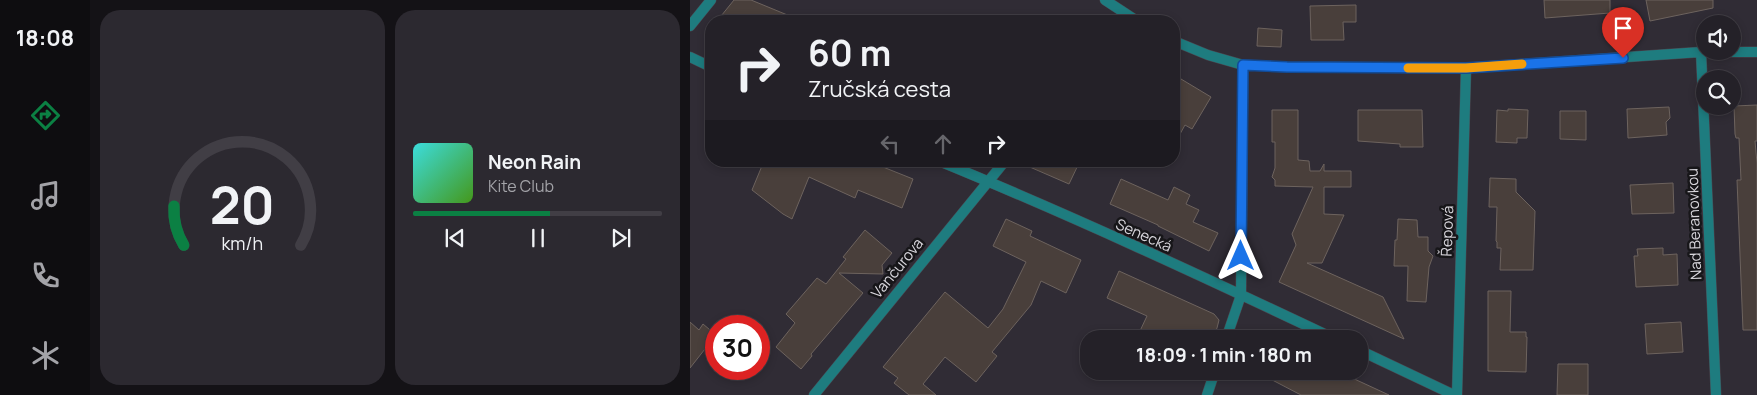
<!DOCTYPE html>
<html lang="en">
<head>
<meta charset="utf-8">
<style>
  body { margin:0; font-family:Manrope,sans-serif; background:#2c2930; color:#f1f3f6; height:100vh; display:flex; flex-direction:column; font-size:19px; white-space:nowrap }
  * { box-sizing:border-box; margin:0 }
  p { font-size:16px; color:#a3a3a8 }
  .icon { flex:none; width:28px; height:28px; fill:none; stroke:currentColor; stroke-width:2; stroke-linecap:round; stroke-linejoin:round }
  .map { position:relative; flex:1; overflow:hidden }
  .panel { display:flex; flex-direction:column; gap:10px; padding:10px; background:#141216; width:600px }
  .panel>* { flex:none }
  .banner { position:absolute; left:15px; top:15px; width:475px; height:152px; border-radius:20px; box-shadow:0 2px 8px #0003,0 0 0 1px #413e45; background:#242128; color:#f1f3f6; overflow:hidden }
  .fabs { position:absolute; left:1006px; top:15px; display:grid; gap:10px }
  .fabs a { display:grid; place-items:center; width:45px; height:45px; border-radius:50%; background:#242128; box-shadow:0 2px 8px #0003,0 0 0 1px #413e45; font-size:25px }
  .speed { position:absolute; left:15px; top:315px; display:flex; gap:10px; font-size:25px; font-weight:700; text-align:center }
  .speed>* { display:grid; place-content:center; width:65px; height:65px; border-radius:50%; background:#242128; box-shadow:0 2px 8px #0003,0 0 0 1px #413e45; line-height:1 }
  .speed .limit { border:8px solid #d22; background:#fff; color:#111 }
  .pin { position:absolute; display:grid; place-items:center; width:42px; height:42px; color:#fff; margin:-51px -21px; border-radius:50% 50% 50% 0; rotate:-45deg; box-shadow:0 0 5px #0007 }
  .pin .icon { rotate:45deg }
  .me { position:absolute; width:55px; margin:-28px; rotate:0deg; stroke-linejoin:round; filter:drop-shadow(0 0 4px #0008) }
  .turn { display:flex; align-items:center; gap:18px; height:105px; padding:0 20px; font-size:22px }
  .turn .icon { width:65px; height:65px; stroke-width:2.5 }
  .turn b { display:block; font-size:35px; line-height:42px }
  .lanes { display:flex; align-items:center; height:48px; padding:0 20px; background:#0003; justify-content:center; gap:25px; direction:ltr }
  .lanes .off { opacity:.35 }
  .panel .widget { flex:1; display:flex; flex-direction:column; justify-content:center; gap:8px; min-width:0; padding:0 18px; border-radius:20px; background:#2c2930 }
  .panel .dial { align-items:center; gap:0 }
  .dial svg { height:130px; overflow:visible; fill:none; stroke:#413e45; stroke-width:7; stroke-linecap:round; text-anchor:middle }
  .dial text { fill:#f1f3f6; stroke:none }
  .song { display:flex; align-items:center; gap:15px }
  .cover { width:60px; height:60px; border-radius:8px; background:linear-gradient(135deg,hsl(180 70% 55%),hsl(100 70% 35%)) }
  .played { height:5px; border-radius:2px; background:linear-gradient(90deg,#0b8043 55%,#413e45 55%) }
  .keys { display:flex; justify-content:space-around; direction:ltr }
  .panel .tiles { flex:1; display:grid; gap:10px; grid-template-columns:repeat(2,1fr) }
  .trip { position:absolute; left:390px; top:330px; width:288px; height:50px; border-radius:20px; background:#242128; box-shadow:0 2px 8px #0003,0 0 0 1px #413e45; font-weight:700; line-height:50px; text-align:center }
  main { display:flex; flex:1; min-height:0 }
  .tab-bar { display:flex; flex-direction:column; width:90px; justify-content:space-around; align-items:center; background:#0e0d10; color:#a3a3a8 }
  .tab-bar .icon { width:35px; height:35px }
  .tab-bar .active { color:#0b8043 }
  .tab-bar b { font-size:22px; color:#f1f3f6 }
  .map>svg:first-child { display:block }
</style>
</head>
<body>
<main>
<nav class="tab-bar">
<b>18:08</b>
<svg class="icon active" aria-label="directions" viewBox="0 0 24 24"><path d="M12 3l9 9-9 9-9-9zM9 14v-3h6M13 9l2 2-2 2"/></svg>
<svg class="icon" aria-label="music" viewBox="0 0 24 24"><path d="M9 18V5l10-2v13"/><circle cx="6" cy="18" r="3"/><circle cx="16" cy="16" r="3"/></svg>
<svg class="icon" aria-label="phone" viewBox="0 0 24 24"><path d="M5 4h4l2 5-3 2q2 4 5 5l2-3 5 2v4C11 20 4 13 5 4z"/></svg>
<svg class="icon" aria-label="climate" viewBox="0 0 24 24"><path d="M12 3v18M4 7l16 10M4 17L20 7"/></svg>
</nav>
<section class="panel">
<div class="tiles">
<div class="widget dial"><svg viewBox="0 0 100 80">
<path d="M14 69A42 42 0 1 1 86 69"/>
<path d="M14 69A42 42 0 0 1 8 45" stroke="#0b8043"/>
<text x="50" y="56" font-size="32" font-weight="700">20</text>
<text x="50" y="72" font-size="11">km/h</text>
</svg></div>
<div class="widget">
<div class="song"><i class="cover"></i><div><b>Neon Rain</b><p>Kite Club</p></div></div>
<div class="played"></div>
<div class="keys"><svg class="icon" aria-label="previous" viewBox="0 0 24 24"><path d="M18 5L8 12l10 7zM5 5v14"/></svg><svg class="icon" aria-label="pause" viewBox="0 0 24 24"><path d="M8 5v14M16 5v14"/></svg><svg class="icon" aria-label="next" viewBox="0 0 24 24"><path d="M6 5l10 7-10 7zM19 5v14"/></svg></div>
</div>
</div>
</section>
<div class="map">
<svg width="1067" height="395" viewBox="0 0 1067 395">
  <rect width="100%" height="100%" fill="#302c35"/>
  <path fill="#493f3b" stroke="#6d635e" d="M44,0H61L112,21H27Z
    M854,0H920V13L855,18Z
    M956,0H1023V8L960,21Z
    M666,5V22H653L654,40H621L620,6Z
    M568,28L592,30L591,47L567,46Z
    M491,79L521,97L502,129L495,125L484,145V92Z
    M1067,105V141H1065L1067,163V330H1053L1047,180H1051L1049,138H1046L1045,134L1044,106Z
    M979,107L980,118L976,122L977,135L938,138L937,109Z
    M818,109L838,110L837,138H827V143L806,142L807,110L818,111Z
    M582,110H608V160L619,161L620,171H630L634,164V171H661V187H634V214L654,215L632,263H617L693,297L714,339L589,282L606,245L602,234L623,187L585,186V180L582,177L585,168V142H582Z
    M668,110H732L733,147H710V144L668,141Z
    M870,111H896V140L870,139Z
    M74,161H178L223,179L212,208L168,190L165,198L119,177L102,219L93,214L62,190Z
    M326,161H390L379,184Z
    M800,178L826,179V192L845,211L843,270H810L811,248H807V242L806,241L807,207H799Z
    M431,179L478,200L484,187L500,195L496,204L509,210L503,222L528,233L519,251L468,226V225L420,204Z
    M983,183L984,213L942,214L940,185Z
    M316,219L342,231L340,236L391,260L376,293L351,281L341,305L302,352L307,356L286,382L255,357L233,384L246,395H219L204,383L208,378L193,367L255,292L298,328L313,309L336,262L303,246Z
    M708,219L727,220L728,237H738V251L743,256L739,267L736,302L717,301L718,266H704L705,240H707Z
    M175,230L202,253L192,265L193,274L149,273L173,293L121,354L122,356L111,369L86,347L105,323L96,314L127,278L136,284L156,259L153,257Z
    M973,248V255L987,254L988,285L946,287L944,256H948L947,249Z
    M429,271L524,314L529,320L527,328L522,339H463L449,333L457,316L417,298Z
    M798,291H821L820,332H836V337H837L836,372L798,371Z
    M0,322L9,330L13,324L26,335L0,368Z
    M991,322L993,352L957,354L955,324Z
    M868,364H898V395H867Z
    M565,371H647L699,395H611Z"/>
  <g fill="none" stroke-linecap="round" stroke-linejoin="round">
    <defs>
      <path id="minor" d="M415,0L447,21
        M0,26L21,0
        M484,41L518,55L553,65L597,67L776,68L1011,52H1067
        M1011,52L1026,395
        M0,57L21,67
        M249,161C383,216 514,277 645,339
        M536,339L551,295L553,65
        M669,350L764,395
        M124,395L315,161
        M517,395L525,371
        M767,395L776,68"/>
    </defs>
    <use href="#minor" stroke="#4b4750" stroke-width="11"/>
    <use href="#minor" stroke="#1e7c7f" stroke-width="10"/>
  </g>
  <g fill="none" stroke-linecap="round" stroke-linejoin="round">
    <defs>
      <path id="route" d="M551,256L553,65L597,67L776,68L933,58"/>
    </defs>
    <use href="#route" stroke="#114b97" stroke-width="12"/>
    <use href="#route" stroke="#1a73e8" stroke-width="9"/>
    <path stroke="#f59e0b" stroke-width="9" d="M718,68H776L832,64"/>
  </g>
  <g text-anchor="middle" dominant-baseline="central" stroke-width="5" stroke-linejoin="round" paint-order="stroke">
    <g font-size="15" fill="#d8d6dc" stroke="#171619">
      <text transform="translate(1004 224) rotate(-92)">Nad Beranovkou</text>
      <text transform="translate(757 231) rotate(-88)">Řepová</text>
      <text transform="translate(454 235) rotate(24)">Senecká</text>
      <text transform="translate(207 268) rotate(-51)">Vančurova</text>
    </g>
  </g>
</svg>
<div class="fabs">
<a><svg class="icon" aria-label="sound" viewBox="0 0 24 24"><path d="M4 9h4l5-4v14l-5-4H4zM17 9q2 3 0 6"/></svg></a>
<a><svg class="icon" aria-label="search" viewBox="0 0 24 24"><circle cx="10" cy="10" r="6"/><path d="M15 15l6 6"/></svg></a>
</div>
<div class="speed"><div class="limit">30</div></div>
<div class="pin" style="left:933px;top:58px;background:#d93025"><svg class="icon" aria-label="arrive" viewBox="0 0 24 24"><path d="M6 21V4h12l-3 4 3 4H6"/></svg></div>
<svg class="me" style="left:551px;top:256px" viewBox="-20 -20 40 40"><path d="M0-17L14 15 0 8-14 15z" fill="#1a73e8" stroke="#fff" stroke-width="4"/></svg>
<div class="trip">18:09 · 1 min · 180 m</div>
<div class="banner">
<div class="turn"><svg class="icon" aria-label="right" viewBox="0 0 24 24"><path d="M7 20v-9h11M14 6l5 5-5 5"/></svg><div><b>60 m</b>Zručská cesta</div></div>
<div class="lanes"><svg class="icon off" aria-label="left" viewBox="0 0 24 24"><path d="M17 20v-9H6M10 6l-5 5 5 5"/></svg><svg class="icon off" aria-label="ahead" viewBox="0 0 24 24"><path d="M12 20V5M6 11l6-6 6 6"/></svg><svg class="icon" aria-label="right" viewBox="0 0 24 24"><path d="M7 20v-9h11M14 6l5 5-5 5"/></svg></div>
</div>
</div>
</main>
</body>
</html>
